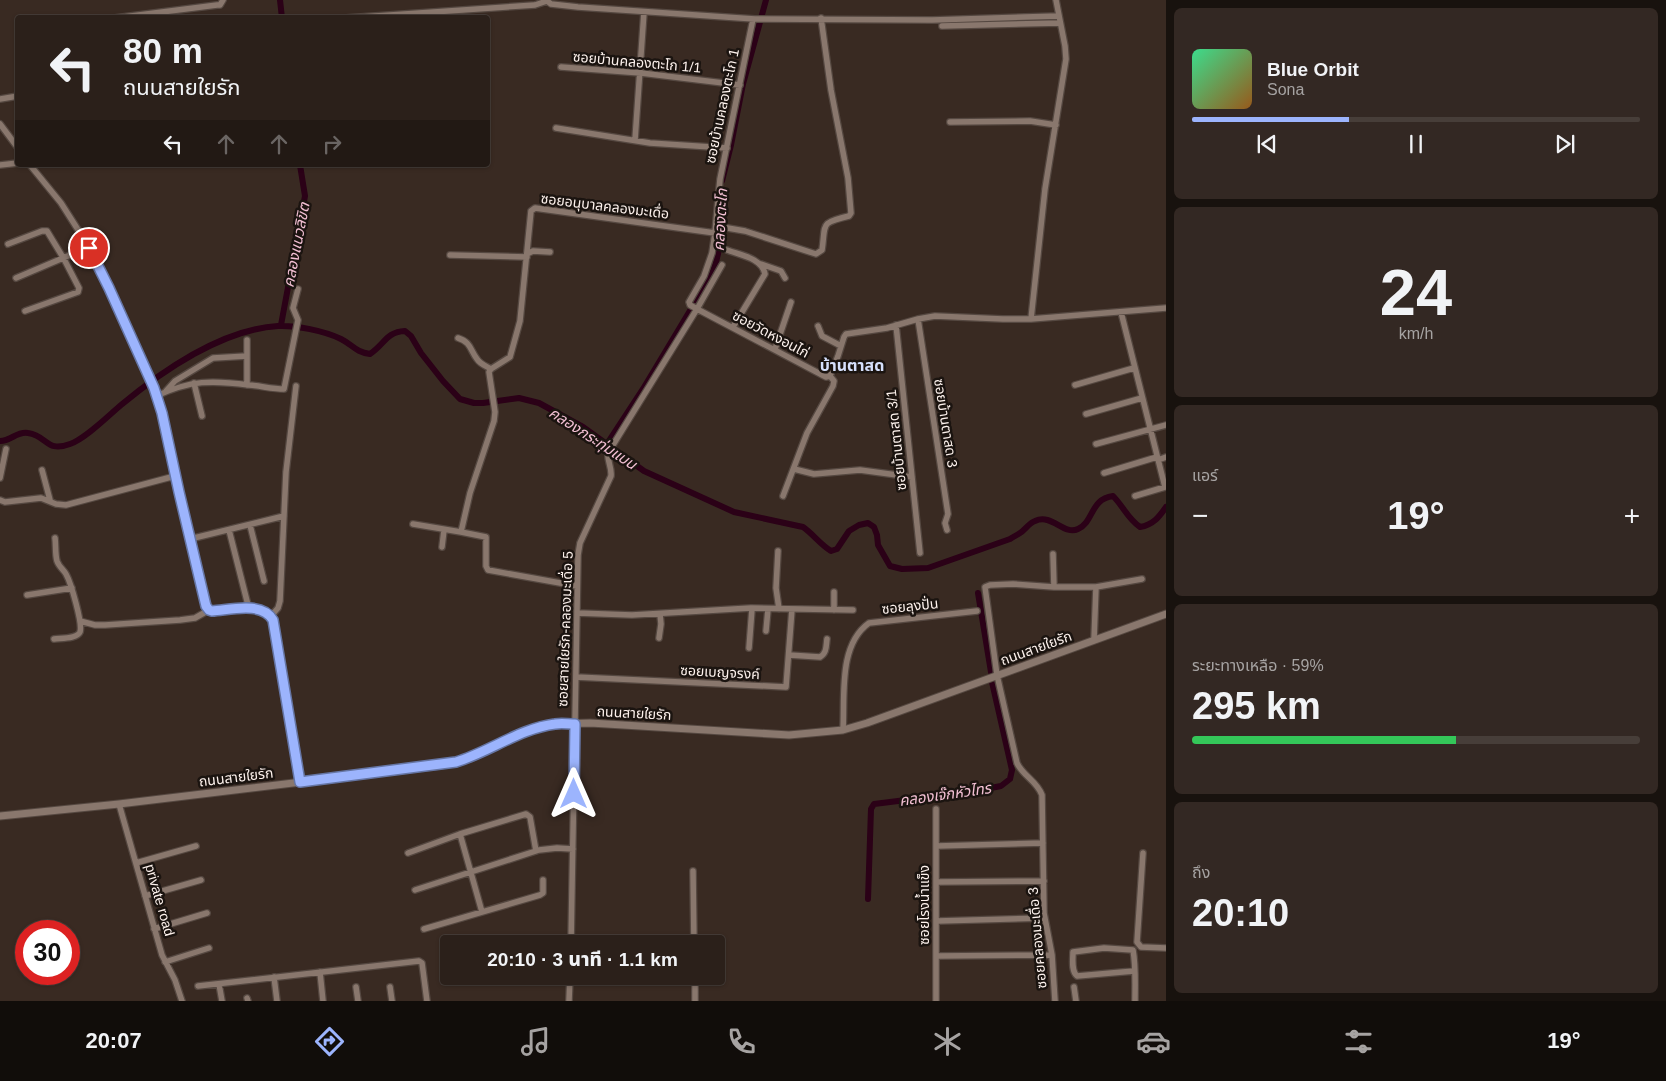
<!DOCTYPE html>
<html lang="th">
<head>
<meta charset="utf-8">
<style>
  body { margin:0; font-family:Helvetica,"Noto Sans Thai",sans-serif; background:#332823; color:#f1f3f6; height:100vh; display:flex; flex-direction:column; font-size:19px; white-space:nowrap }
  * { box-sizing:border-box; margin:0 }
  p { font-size:16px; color:#a6a3a2 }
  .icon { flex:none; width:28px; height:28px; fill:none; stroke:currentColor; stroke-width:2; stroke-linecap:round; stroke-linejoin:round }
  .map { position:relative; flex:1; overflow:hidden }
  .side { display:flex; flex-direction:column; gap:8px; padding:8px; background:#18120e; width:500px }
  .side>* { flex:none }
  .top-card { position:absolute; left:15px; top:15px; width:475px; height:152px; border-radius:5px; box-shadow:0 1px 4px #0004,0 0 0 1px #473e39; background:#2b201a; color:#f1f3f6; overflow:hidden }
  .speed { position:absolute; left:15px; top:920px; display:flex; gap:10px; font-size:25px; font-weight:700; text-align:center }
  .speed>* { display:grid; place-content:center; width:65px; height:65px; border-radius:50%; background:#2b201a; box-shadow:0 1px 4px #0004,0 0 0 1px #473e39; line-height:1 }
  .speed .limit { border:8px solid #d22; background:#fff; color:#111 }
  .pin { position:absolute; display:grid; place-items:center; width:42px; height:42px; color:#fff; margin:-21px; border:2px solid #fff; border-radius:50%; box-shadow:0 1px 5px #0007 }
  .me { position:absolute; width:55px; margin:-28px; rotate:0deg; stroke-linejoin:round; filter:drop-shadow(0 0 4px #0008) }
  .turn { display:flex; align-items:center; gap:18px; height:105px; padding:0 25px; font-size:22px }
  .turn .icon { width:65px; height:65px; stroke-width:2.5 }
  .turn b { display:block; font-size:35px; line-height:42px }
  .lanes { display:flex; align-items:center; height:48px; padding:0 25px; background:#0003; justify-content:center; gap:25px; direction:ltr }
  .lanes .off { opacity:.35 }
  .big { font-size:38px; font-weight:800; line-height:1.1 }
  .side .widget { flex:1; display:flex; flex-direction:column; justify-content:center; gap:8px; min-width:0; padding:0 18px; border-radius:8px; background:#332823 }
  .side .dial { align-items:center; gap:0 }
  .dial b { font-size:65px; line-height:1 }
  .song { display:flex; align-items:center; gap:15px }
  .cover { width:60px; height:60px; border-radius:8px; background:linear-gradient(135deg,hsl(150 70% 55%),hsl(30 70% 35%)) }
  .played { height:5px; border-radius:2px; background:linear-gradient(90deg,#9cb4fd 35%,#473e39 35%) }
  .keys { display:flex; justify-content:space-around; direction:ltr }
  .heat { display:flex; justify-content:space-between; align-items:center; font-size:28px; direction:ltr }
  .charge { height:8px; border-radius:4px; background:linear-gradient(90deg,#34c759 59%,#473e39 0) }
  .trip { position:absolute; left:440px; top:935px; width:285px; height:50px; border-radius:5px; background:#2b201a; box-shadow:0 1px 4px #0004,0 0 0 1px #473e39; font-weight:800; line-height:50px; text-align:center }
  .tabs { display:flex; height:80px; justify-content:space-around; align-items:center; background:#110d0a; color:#a6a3a2 }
  .tabs .icon { width:35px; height:35px }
  .tabs .on { color:#9cb4fd }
  .tabs b { font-size:22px; color:#f1f3f6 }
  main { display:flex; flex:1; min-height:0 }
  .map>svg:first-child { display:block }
</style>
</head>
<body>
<main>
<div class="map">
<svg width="1166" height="1001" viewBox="0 0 1166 1001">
  <rect width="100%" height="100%" fill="#392a22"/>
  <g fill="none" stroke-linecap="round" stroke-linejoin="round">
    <path stroke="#2b0117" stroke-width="6" d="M280,0L282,18
      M722,181L731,145L743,84L766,0
      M281,325L305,196L300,165
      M0,441C11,441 17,431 28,433C48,436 46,453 70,444C85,439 108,416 121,405C162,371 223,329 278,326C295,325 325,331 341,339C353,345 355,352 370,354C385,344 386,332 405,331L411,336L421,353L443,381L460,399L474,403H483L519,398L539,403L583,427L644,471L734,512L803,527C813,534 820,544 831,551L837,549L849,531L859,525L868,523L874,527L877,535L878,545L890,566L902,569L928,568L1010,539C1013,537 1017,535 1020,533C1025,530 1029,523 1035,521C1052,513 1064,536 1078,529C1094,522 1090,499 1113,496C1123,506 1128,519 1140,527C1153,525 1159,517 1166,507
      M607,444L643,389L712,274C724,245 719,221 721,191
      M978,593L991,672
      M868,899L871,809L874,804L970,792L1001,786L1010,779L1012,770L992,682"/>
    <defs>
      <path id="minor" d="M546,0L551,4L578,7L755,19L932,20L1059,16
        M115,18L217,5H220L223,0
        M346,18L535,5L547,1
        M942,26L1060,23
        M561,67L641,73L740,85
        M0,99L18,96
        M950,122L1030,121L1056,125
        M0,124L18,148
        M556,128L650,143L727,148
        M635,140L644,12
        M0,165L18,163
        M30,165L61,203L89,247L101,272L154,388L162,413L175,476L207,606L212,611C230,610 262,601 273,620L300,782
        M716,226L745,231L816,254L822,250C826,224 819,223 849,216L851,213L848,178L831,90L821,18
        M8,244L42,231H47L64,259L79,288L78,292L25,311
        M727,250C740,255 762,258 765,274L733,327
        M527,254L533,251L550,252
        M450,255L527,257
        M761,264L781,271L785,278
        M722,265L697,309L690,305L689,302L704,276L712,253L715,233L720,179L753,19
        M16,278L89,247
        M1121,312L1165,487L1135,496
        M918,319L948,514L945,523L947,530
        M1031,319L1045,189L1066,59L1065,46L1056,0
        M896,325L920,553
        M818,326L822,336L841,346
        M458,338C471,342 470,350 477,359C480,364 486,366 491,369
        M247,340V385
        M775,349L791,302
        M194,383L202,416
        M1075,385L1134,368
        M166,391L175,381L213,358L247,356
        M156,396C191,380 212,380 249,385C261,386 273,389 284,389L298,320L293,308L298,289
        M1086,414L1142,398
        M1096,444L1166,425
        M1158,460L1166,457
        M794,469L814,474L860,470L912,477
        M42,470L50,500
        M1104,473L1157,457
        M0,478L6,449
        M783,496L807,433L833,386L834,381L830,376
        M0,500L5,502L41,498L56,504L66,505L175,476
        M413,524L461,532
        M250,525L264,581
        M229,530L249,609
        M190,539L284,516
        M442,547L444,530
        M778,551L776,588L779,609
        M1053,554L1054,587
        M577,586L488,570L486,566V537L461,532L470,493L494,421L495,412L489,372L491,369L510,357L520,321L531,211L535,208L542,209L715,233
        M27,595L72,588
        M834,610V592
        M577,613L632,615L751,608L853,610
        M271,616L278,608L280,601L286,472L296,386
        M80,621L95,625H105L180,620L195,618L209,610
        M766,631L768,609
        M659,638L661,624L660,614
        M54,639C61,638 77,639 80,632C83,624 71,583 66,574C64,570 59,567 57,561C55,554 56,545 55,538
        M1094,640L1096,587
        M749,648L752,609
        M789,655L820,657C827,653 826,646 827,639
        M576,677L786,687L792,609
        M843,730C845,696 838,645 869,623L977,611
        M119,804L162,955L175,980L182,1001
        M936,809V1001
        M460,834L482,912
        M937,846L1043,843
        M408,853L460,834L526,814L530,817L536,851
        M1143,853L1137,942L1141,947L1166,948
        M136,863L196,846
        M693,871L694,944
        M937,882L1044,881
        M415,890L539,850L557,848L573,849
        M145,896L201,880
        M937,921L1045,918
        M154,929L207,913
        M424,929L540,895L543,893V880
        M571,944L578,555L580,543L611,476C612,467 607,461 608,453L697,309L826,377L830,376L838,356L844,337L846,334L887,328L918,319L935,316L1003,319H1031L1166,308
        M937,956L1052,955
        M165,962L209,948
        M1134,971L1077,976C1071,971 1073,959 1073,952L1104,948L1133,950C1136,966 1135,985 1135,1001
        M320,972L323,1001
        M695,976V1001
        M274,977L277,1001
        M219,984L222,1001
        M198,986L419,961L422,963L427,1001
        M356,987L358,1001
        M390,987L392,1001
        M1074,987L1076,1001
        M247,998L248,1001
        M569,1001L570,976
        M1055,1001L1052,955L1044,913L1042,795C1037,781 1023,776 1017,763L997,675L985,587L990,585L1013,584L1054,587H1096L1142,579"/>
      <path id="tertiary" d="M0,816L119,804L442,765L471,758L526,732L555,724L590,723L789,735L843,730L867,723L1166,614"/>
    </defs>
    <use href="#minor" stroke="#554841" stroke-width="8"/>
    <use href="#tertiary" stroke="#554841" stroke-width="9"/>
    <use href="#minor" stroke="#89776d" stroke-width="5.5"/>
    <use href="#tertiary" stroke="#89776d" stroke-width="7"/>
  </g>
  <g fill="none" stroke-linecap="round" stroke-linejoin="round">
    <defs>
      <path id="route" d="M89,248L109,288L154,388L162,413L179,492L206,606L209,610L212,611C230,610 262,601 273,620L300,782L456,762C489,752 521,728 555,724C561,723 568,724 575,724L574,794"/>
    </defs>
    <use href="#route" stroke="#6575a4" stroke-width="12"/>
    <use href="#route" stroke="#9cb4fd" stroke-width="9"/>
  </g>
  <g text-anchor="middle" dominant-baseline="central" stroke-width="5" stroke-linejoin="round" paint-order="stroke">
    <g font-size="14" fill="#fdf2ed" stroke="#1b1410">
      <text transform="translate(637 62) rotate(5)">ซอยบ้านคลองตะโก 1/1</text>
      <text transform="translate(722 106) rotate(-78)">ซอยบ้านคลองตะโก 1</text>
      <text transform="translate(605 206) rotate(7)">ซอยอนุบาลคลองมะเดื่อ</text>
      <text transform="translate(771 334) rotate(28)">ซอยวัดหงอนไก่</text>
      <text transform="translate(946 423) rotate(81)">ซอยบ้านตาสด 3</text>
      <text transform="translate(896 440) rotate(-96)">ซอยบ้านตาสด 3/1</text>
      <text transform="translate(910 606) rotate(-6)">ซอยลุงปั่น</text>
      <text transform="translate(565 629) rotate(-88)">ซอยสายใยรัก-คลองมะเดื่อ 5</text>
      <text transform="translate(1036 648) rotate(-20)">ถนนสายใยรัก</text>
      <text transform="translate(720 672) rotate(3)">ซอยเบญจรงค์</text>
      <text transform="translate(634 713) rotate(3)">ถนนสายใยรัก</text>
      <text transform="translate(236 777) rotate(-7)">ถนนสายใยรัก</text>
      <text transform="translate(160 900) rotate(74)">private road</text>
      <text transform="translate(924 905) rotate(-90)">ซอยโรงน้ำแข็ง</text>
      <text transform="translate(1037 938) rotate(-95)">ซอยคลองมะเดื่อ 3</text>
    </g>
    <g font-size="15" font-style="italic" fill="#f3c0d4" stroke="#1b1410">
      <text transform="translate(720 220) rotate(-87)">คลองตะโก</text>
      <text transform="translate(296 245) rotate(-79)">คลองแนวลิขิต</text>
      <text transform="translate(593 438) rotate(33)">คลองกระทุ่มแบน</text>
      <text transform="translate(945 794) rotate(-8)">คลองเจ๊กหัวไทร</text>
    </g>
    <g font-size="16" font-weight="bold" fill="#d6e0fc" stroke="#1b1410">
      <text x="852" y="365">บ้านตาสด</text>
    </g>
  </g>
</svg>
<div class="speed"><div class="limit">30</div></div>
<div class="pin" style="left:89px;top:248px;background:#d93025"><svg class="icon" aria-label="arrive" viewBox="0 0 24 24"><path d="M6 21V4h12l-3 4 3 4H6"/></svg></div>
<svg class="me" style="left:574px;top:794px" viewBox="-20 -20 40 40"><path d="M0-17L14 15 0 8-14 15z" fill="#9cb4fd" stroke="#fff" stroke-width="4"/></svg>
<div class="trip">20:10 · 3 นาที · 1.1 km</div>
<div class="top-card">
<div class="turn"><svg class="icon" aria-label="left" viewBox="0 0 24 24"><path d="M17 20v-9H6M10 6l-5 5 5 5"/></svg><div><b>80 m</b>ถนนสายใยรัก</div></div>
<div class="lanes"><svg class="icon" aria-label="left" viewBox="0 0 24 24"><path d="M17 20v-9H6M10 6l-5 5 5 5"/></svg><svg class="icon off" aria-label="ahead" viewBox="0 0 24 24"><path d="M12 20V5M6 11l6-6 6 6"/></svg><svg class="icon off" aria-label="ahead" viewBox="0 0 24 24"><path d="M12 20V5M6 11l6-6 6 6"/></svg><svg class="icon off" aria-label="right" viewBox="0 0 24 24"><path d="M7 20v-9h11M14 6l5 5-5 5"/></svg></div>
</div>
</div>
<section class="side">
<div class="widget">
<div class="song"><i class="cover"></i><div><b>Blue Orbit</b><p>Sona</p></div></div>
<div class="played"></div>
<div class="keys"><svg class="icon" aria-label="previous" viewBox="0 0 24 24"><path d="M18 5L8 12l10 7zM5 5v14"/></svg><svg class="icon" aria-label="pause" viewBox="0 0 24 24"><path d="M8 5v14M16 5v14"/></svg><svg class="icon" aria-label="next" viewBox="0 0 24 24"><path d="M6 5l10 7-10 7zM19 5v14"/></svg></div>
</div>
<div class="widget dial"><b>24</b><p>km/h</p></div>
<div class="widget"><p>แอร์</p>
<div class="heat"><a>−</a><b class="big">19°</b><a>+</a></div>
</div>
<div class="widget"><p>ระยะทางเหลือ · 59%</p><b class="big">295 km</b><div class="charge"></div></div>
<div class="widget"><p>ถึง</p><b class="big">20:10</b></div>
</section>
</main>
<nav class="tabs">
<b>20:07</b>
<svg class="icon on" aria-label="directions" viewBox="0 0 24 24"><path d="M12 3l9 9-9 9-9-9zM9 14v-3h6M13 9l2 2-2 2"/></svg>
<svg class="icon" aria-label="music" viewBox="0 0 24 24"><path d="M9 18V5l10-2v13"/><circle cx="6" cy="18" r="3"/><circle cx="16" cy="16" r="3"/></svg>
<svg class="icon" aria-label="phone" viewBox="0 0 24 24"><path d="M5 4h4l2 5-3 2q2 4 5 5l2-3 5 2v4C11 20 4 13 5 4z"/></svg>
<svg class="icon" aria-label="climate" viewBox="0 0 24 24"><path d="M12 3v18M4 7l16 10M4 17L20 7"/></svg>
<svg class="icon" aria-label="car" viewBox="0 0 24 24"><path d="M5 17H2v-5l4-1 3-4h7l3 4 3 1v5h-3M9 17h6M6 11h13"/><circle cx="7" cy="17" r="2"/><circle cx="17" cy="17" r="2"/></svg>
<svg class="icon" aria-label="filters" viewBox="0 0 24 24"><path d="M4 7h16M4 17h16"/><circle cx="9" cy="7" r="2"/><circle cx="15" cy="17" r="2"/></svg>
<b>19°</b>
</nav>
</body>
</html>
